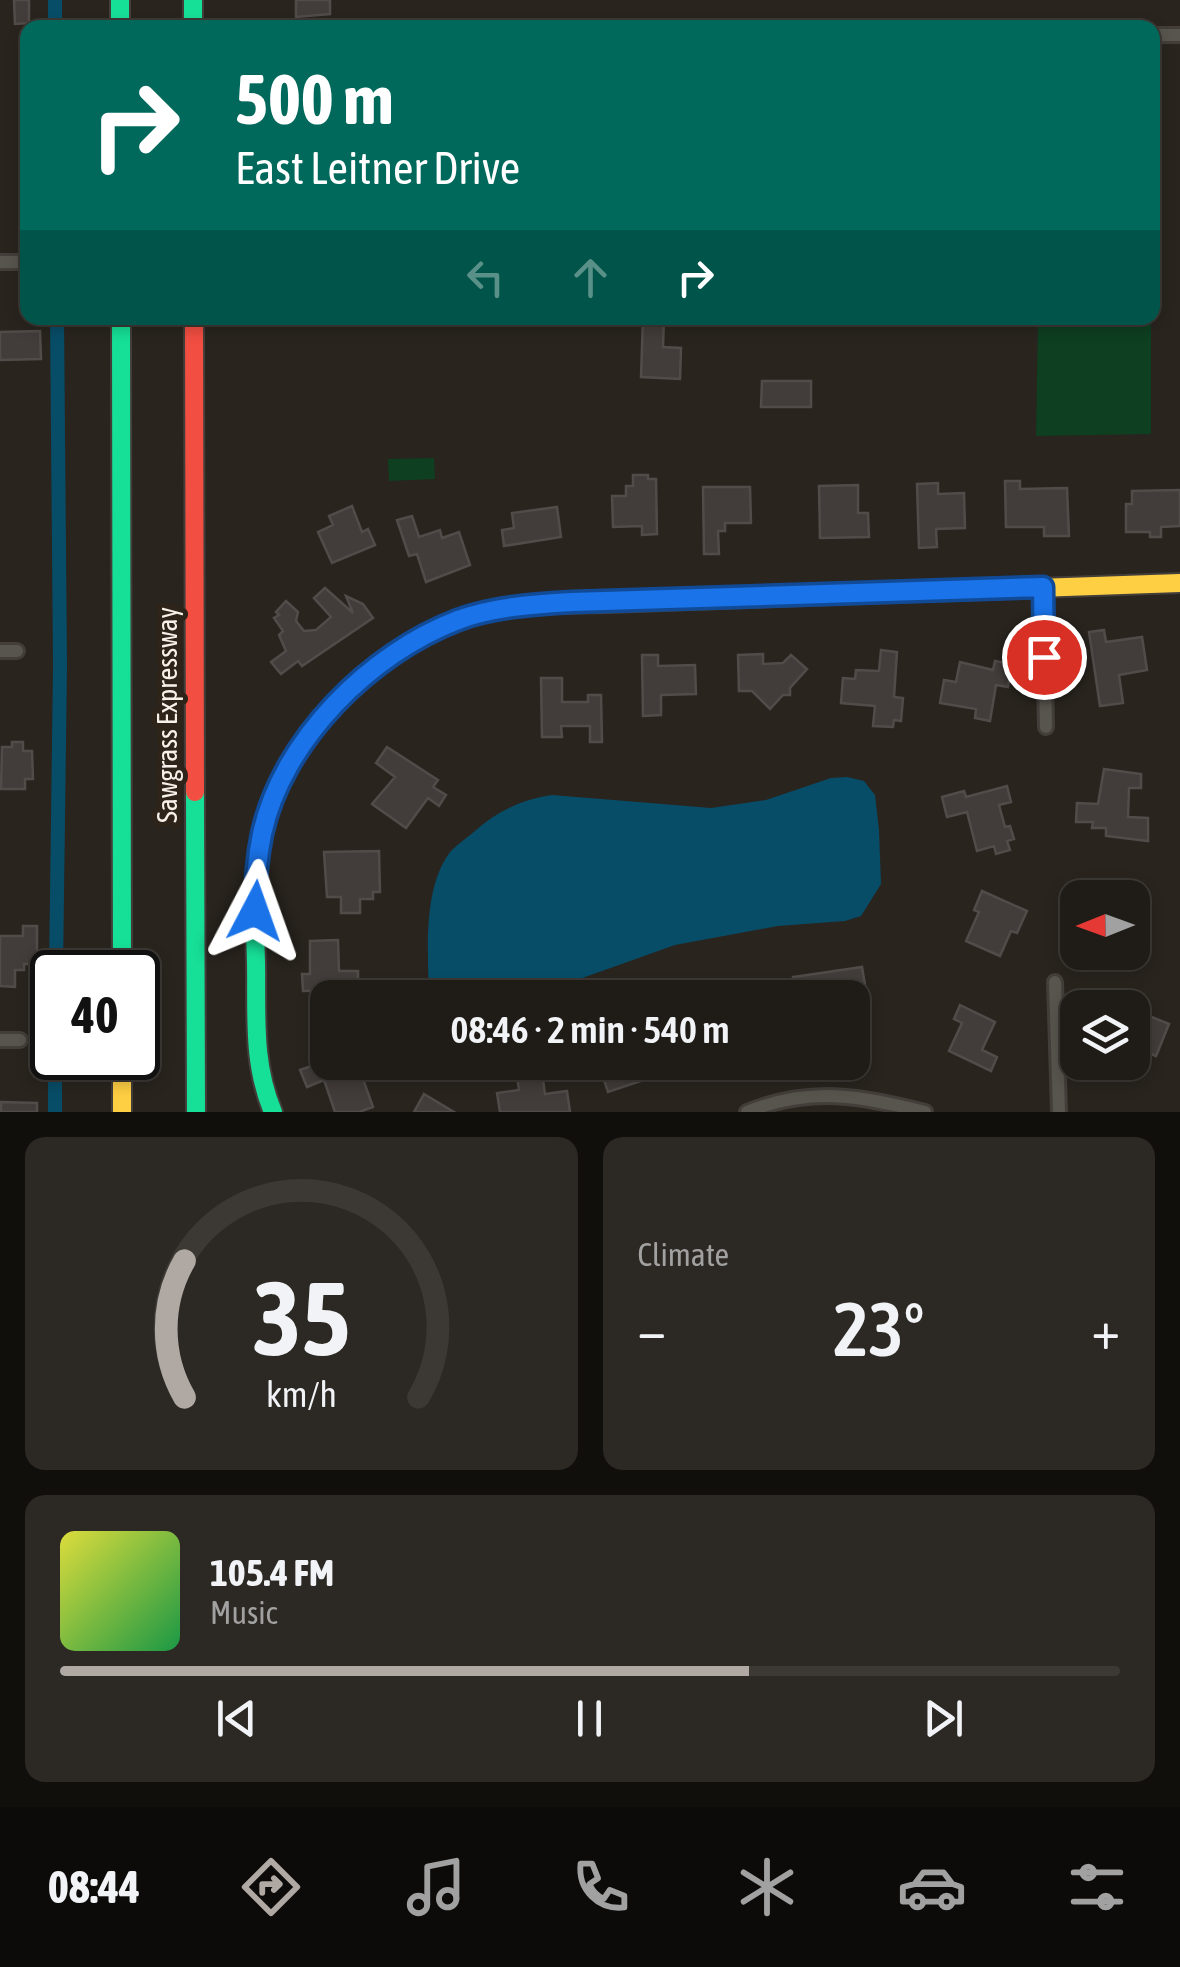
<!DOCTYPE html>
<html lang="en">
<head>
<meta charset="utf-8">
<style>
  body { margin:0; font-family:"Asap Condensed",sans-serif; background:#2c2823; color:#f1f3f6; height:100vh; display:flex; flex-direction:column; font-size:38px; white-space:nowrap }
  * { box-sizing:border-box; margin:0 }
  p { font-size:32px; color:#a1a1a1 }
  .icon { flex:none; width:55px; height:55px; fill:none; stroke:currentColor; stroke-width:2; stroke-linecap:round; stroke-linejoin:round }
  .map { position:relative; height:1112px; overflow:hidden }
  .sheet { display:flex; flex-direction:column; gap:25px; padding:25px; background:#110f0c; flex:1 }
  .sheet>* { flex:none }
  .guide { position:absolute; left:20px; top:20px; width:1140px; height:305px; border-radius:20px; box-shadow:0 5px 15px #0003,0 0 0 2px #3c3935; background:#00695c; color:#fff; overflow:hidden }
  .needle { width:65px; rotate:269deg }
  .fabs { position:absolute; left:1060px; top:880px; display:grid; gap:20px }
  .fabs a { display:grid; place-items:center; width:90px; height:90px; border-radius:20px; background:#1f1b16; box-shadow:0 5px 15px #0003,0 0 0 2px #3c3935; font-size:50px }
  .speed { position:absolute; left:30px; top:950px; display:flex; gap:20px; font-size:50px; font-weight:700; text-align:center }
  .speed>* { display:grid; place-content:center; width:130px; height:130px; border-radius:50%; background:#1f1b16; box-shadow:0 5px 15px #0003,0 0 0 2px #3c3935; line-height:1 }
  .speed .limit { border:5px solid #111; border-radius:15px; background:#fff; color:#111 }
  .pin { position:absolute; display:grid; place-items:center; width:85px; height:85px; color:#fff; margin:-42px; border:5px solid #fff; border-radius:50%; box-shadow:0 2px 10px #0007 }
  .me { position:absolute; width:110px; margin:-55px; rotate:4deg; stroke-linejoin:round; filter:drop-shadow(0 0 8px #0008) }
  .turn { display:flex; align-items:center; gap:35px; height:210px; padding:0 50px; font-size:45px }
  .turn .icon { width:130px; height:130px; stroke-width:2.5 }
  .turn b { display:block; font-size:70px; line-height:85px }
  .lanes { display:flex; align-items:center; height:95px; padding:0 50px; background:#0003; justify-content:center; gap:50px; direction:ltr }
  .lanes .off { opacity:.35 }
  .big { font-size:75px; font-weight:600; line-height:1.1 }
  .sheet .widget { flex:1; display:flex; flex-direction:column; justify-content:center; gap:15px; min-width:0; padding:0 35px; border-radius:20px; background:#2c2823 }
  .sheet .dial { align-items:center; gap:0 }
  .dial svg { height:260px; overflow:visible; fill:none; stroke:#3c3935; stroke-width:7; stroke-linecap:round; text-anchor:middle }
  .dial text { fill:#f1f3f6; stroke:none }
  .song { display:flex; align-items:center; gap:30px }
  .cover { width:120px; height:120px; border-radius:15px; background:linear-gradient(135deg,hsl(60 70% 55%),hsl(140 70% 35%)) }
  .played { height:10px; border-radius:5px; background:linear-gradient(90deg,#b0a9a3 65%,#3c3935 65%) }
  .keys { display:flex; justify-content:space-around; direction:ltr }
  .heat { display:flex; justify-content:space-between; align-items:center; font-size:55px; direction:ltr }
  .sheet .tiles { flex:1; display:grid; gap:25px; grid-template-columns:1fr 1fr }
  .widget:last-child { grid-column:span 2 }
  .trip { position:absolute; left:310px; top:980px; width:560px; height:100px; border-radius:20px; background:#1f1b16; box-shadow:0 5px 15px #0003,0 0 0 2px #3c3935; font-weight:600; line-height:100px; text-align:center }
  .tabs { display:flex; height:160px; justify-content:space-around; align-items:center; background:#0c0b09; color:#a1a1a1 }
  .tabs .icon { width:70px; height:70px }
  .tabs .on { color:#b0a9a3 }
  .tabs b { font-size:45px; color:#f1f3f6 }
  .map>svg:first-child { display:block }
</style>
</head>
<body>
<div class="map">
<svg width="1180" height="1112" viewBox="0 0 1180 1112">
  <rect width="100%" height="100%" fill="#29241e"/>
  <path fill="#0e3f21" d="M1038,318H1151V434L1036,436Z
    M434,458L435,479L389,481L388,459Z"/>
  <path fill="#084d68" d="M847,777L864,781L875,795L879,830L881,884L861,916L845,921L778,926L675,945L529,997H429C428,955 423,895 446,858C452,847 466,839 475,831C497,811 523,799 552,795L711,808L766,800L831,778Z"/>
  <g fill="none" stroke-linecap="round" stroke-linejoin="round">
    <path stroke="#084d68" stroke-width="14" d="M55,0V28
      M56,972L60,666L57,318
      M55,1112V1058"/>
  </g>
  <path fill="#423c3a" stroke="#514c4a" stroke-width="2.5" d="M14,0H29V23L15,24Z
    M296,0H330V14L296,17Z
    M643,318H664L663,347L681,348L680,379L641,377Z
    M40,331L41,359L0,360V332Z
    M762,381H811V407H761Z
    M633,475H648V479H656L657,534L642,535V526L613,527L612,496H626V486H633Z
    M1005,481H1020V489L1067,488L1069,536H1044V527H1006Z
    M938,483V494L964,493L965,528L936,529L937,547L919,548L917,484Z
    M858,485V513H868L869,537L820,538L819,486Z
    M703,487H750L751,523H725V531H718L719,554H704Z
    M1180,490V526L1161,527V537H1150V532H1126V504H1132V491Z
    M352,506L362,532L368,529L375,545L332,563L318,532L333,525L329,516Z
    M557,507L561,537L504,546L502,530L514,528L512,513Z
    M412,516L419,537L440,530L442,538L459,532L470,565L426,582L417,554L409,556L397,520Z
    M325,588L353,613L346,596L363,604L373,618L302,666L298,661L281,674L271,662L286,651L279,635L283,631L274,618L279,615L276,612L286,601L298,612L296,621L304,631L316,630L331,617L314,598Z
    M1104,630L1106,642L1142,637L1147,670L1119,675L1123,703L1100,706L1089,632Z
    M881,650L897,652L894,697L903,698L901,721L894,720L893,727L873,726L875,706L841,703L843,678L855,679L856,670L879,671Z
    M763,654V664L783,663L791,655L807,669L790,688V695H783L770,709L752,691H739L738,655Z
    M642,655H658V666L695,665L696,694L661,695V715L643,716Z
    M995,661L1012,664L1008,687L996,685L990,721L975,718L976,709L940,703L944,680L956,682L960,662L993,670Z
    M541,678H562V702H588V695H601L602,742H590V726H561L562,737H542Z
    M12,742H23V751H32L33,779H25V789H1L2,747H12Z
    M387,747L438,780L433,787L446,795L439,806L428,798L406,828L372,804L395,777L376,763Z
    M1104,769L1141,774V788H1129L1128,817L1148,818V841L1106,836V828H1092L1093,822H1076L1077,803L1098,804Z
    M1007,786L1011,802L999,805L1005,827L1010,826L1014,839L1007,841L1010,850L996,854L994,846L977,851L967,812L947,817L942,797L964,791L966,797Z
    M379,851L380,892H373V899H360V913H341V897H327L324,852Z
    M982,891L1027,911L1017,933L1011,931L1000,956L966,941L979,912L974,910Z
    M23,926H37V964H24V970H15V987L0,986V936H23Z
    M338,940L339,971H358V990L303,991L302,974H310V941Z
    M862,967L865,985L860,986L865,1020L852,1022V998H795L793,977Z
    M960,1005L995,1022L982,1050L997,1057L991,1071L949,1051L962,1023L954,1019Z
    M1132,1009L1169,1024L1156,1056L1139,1049L1141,1044L1132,1041Z
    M328,1060V1062H357L373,1107L359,1112H335L324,1080L307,1087L300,1070Z
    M598,1062H645L650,1078L608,1092Z
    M542,1073L545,1094L567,1091L570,1112H500L497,1093L519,1090L517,1076Z
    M424,1094L454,1112H414Z
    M1,1102L37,1103V1112H1Z"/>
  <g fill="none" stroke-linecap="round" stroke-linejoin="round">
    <defs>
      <path id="street" d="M1152,35H1180
        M0,262H22
        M1043,587L1046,727
        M0,651H17
        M1055,982L1059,1112
        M0,1040H20
        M747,1112C811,1086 861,1096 925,1112"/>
      <path id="fast" d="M120,0V28
        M193,0V28
        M121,318L122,972
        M195,792L196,1112
        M273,1112C252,1063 257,1013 256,962C255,924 252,885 259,848C279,744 369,645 471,616C515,603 562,604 607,603"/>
      <path id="slow" d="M607,603L1180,583
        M122,1058V1112"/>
      <path id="jam" d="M194,318L195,792"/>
    </defs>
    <use href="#street" stroke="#433e3a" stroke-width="18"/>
    <use href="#fast" stroke="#433e3a" stroke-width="22"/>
    <use href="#slow" stroke="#433e3a" stroke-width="22"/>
    <use href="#jam" stroke="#433e3a" stroke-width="22"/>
    <use href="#street" stroke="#58544e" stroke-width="12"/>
    <use href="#fast" stroke="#16e098" stroke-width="18"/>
    <use href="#slow" stroke="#ffcf43" stroke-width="18"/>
    <use href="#jam" stroke="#f24e42" stroke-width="18"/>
  </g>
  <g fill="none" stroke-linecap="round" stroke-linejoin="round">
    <defs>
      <path id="route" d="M255,911C255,886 257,858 262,834C282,740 371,653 458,620C493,607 535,604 572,602L1043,587L1044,657"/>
    </defs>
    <use href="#route" stroke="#114b97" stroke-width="25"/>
    <use href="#route" stroke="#1a73e8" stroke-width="18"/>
  </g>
  <g text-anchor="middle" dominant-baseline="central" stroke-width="10" stroke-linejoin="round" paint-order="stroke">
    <g font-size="28" fill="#f8f1ea" stroke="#2e2419">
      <text transform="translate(167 715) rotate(-90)">Sawgrass Expressway</text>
    </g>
  </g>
</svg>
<div class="fabs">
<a><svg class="needle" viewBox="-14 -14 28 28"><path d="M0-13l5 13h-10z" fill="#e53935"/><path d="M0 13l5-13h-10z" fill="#a1a1a1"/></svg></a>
<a><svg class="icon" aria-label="layers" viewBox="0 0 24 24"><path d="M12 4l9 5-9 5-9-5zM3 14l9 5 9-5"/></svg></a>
</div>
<div class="speed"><div class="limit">40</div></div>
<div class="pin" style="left:1044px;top:657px;background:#d93025"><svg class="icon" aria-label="arrive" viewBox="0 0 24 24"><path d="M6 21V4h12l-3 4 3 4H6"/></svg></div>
<svg class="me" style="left:255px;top:911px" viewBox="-20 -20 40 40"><path d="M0-17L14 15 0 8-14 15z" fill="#1a73e8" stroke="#fff" stroke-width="4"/></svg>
<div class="trip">08:46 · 2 min · 540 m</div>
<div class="guide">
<div class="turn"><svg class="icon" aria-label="right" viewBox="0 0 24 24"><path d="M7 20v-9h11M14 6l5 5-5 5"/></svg><div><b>500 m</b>East Leitner Drive</div></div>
<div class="lanes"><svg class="icon off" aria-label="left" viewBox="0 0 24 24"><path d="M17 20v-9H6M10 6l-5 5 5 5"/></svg><svg class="icon off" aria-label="ahead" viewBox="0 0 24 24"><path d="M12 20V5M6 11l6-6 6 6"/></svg><svg class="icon" aria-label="right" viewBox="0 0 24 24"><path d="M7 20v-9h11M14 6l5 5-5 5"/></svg></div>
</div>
</div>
<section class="sheet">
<div class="tiles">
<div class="widget dial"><svg viewBox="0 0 100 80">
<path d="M14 69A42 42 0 1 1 86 69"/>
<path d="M14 69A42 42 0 0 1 14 27" stroke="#b0a9a3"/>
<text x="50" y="56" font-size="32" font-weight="700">35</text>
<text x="50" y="72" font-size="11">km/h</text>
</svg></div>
<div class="widget"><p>Climate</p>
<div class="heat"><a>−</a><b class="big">23°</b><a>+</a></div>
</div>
<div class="widget">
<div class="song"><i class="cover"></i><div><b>105.4 FM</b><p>Music</p></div></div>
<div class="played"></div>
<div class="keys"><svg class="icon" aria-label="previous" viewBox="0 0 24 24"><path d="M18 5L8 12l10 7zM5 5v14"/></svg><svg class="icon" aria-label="pause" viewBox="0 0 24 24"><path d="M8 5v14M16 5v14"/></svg><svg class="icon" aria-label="next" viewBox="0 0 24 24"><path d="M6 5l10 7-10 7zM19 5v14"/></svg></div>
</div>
</div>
</section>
<nav class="tabs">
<b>08:44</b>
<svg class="icon on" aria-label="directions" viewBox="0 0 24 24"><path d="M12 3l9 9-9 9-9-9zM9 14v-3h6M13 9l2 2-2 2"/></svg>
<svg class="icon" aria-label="music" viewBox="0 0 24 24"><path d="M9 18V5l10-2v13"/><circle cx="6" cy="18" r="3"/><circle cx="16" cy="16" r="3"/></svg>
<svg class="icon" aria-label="phone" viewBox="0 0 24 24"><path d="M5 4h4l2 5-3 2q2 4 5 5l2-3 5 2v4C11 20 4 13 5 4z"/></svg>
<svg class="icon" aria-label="climate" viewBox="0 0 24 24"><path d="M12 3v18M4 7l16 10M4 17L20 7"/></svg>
<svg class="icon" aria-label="car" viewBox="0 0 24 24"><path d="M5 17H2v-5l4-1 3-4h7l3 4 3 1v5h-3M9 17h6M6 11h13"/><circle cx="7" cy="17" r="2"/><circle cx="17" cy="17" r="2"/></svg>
<svg class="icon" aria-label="filters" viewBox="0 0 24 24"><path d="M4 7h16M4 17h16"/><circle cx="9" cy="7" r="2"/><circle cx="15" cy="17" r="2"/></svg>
</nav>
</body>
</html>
